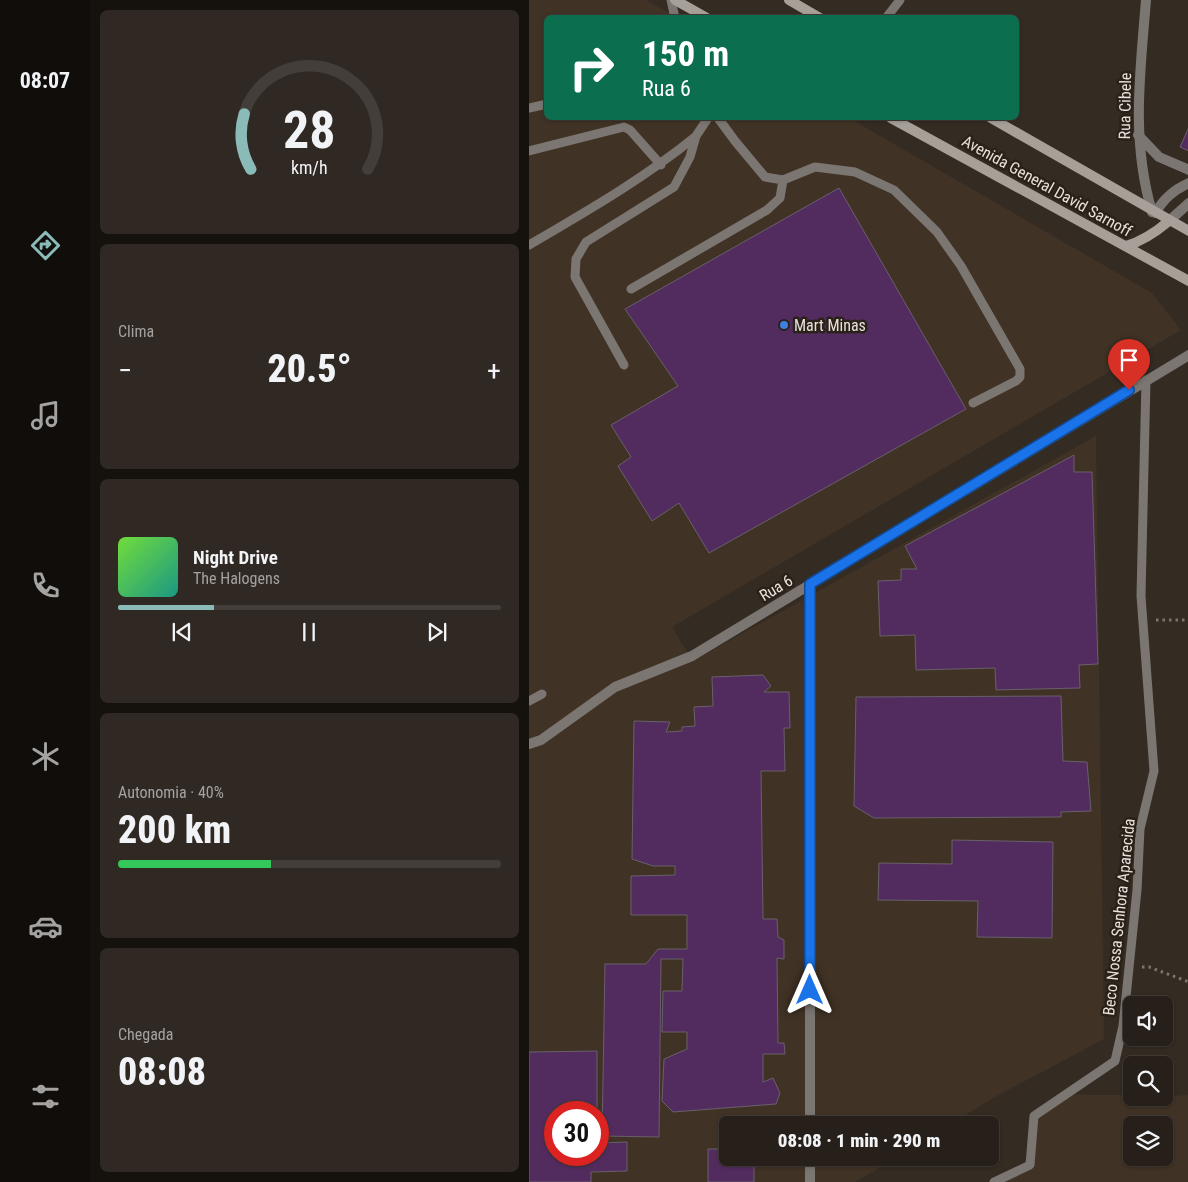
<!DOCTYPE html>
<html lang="pt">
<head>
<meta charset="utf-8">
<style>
  body { margin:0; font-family:"Roboto Condensed",sans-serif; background:#2f2823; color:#f1f3f6; height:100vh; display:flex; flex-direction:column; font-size:19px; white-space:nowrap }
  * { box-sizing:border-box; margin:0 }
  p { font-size:16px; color:#a4a3a2 }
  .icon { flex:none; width:28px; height:28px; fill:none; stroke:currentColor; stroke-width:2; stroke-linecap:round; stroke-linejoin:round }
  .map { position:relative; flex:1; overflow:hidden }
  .side { display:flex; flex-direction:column; gap:10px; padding:10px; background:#15120e; width:439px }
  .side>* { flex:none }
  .top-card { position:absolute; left:15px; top:15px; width:475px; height:105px; border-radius:8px; box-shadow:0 1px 4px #0004,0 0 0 1px #433e39; background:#0b6e4f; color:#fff; overflow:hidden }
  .controls { position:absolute; left:594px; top:996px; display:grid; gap:10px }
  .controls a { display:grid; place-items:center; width:50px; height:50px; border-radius:8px; background:#27201a; box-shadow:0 1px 4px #0004,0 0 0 1px #433e39; font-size:25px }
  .speed { position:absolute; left:15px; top:1101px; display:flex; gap:10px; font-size:25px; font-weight:700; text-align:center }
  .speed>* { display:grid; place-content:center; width:65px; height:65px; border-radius:50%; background:#27201a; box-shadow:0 1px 4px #0004,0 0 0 1px #433e39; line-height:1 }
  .speed .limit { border:8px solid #d22; background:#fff; color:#111 }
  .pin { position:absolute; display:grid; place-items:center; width:42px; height:42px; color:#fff; margin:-51px -21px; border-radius:50% 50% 50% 0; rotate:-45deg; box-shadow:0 0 5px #0007 }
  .pin .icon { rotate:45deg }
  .me { position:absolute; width:55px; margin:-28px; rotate:0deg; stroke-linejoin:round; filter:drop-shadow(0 0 4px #0008) }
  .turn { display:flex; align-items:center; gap:18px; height:105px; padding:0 15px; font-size:22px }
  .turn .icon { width:65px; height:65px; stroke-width:2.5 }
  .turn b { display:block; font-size:35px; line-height:42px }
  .big { font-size:38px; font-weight:800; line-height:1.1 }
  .side .card { flex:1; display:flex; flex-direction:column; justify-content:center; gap:8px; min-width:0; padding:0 18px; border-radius:8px; background:#2f2823 }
  .side .dial { align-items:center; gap:0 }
  .dial svg { height:130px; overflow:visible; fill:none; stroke:#433e39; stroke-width:7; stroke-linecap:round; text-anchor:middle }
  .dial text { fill:#f1f3f6; stroke:none }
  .song { display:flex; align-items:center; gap:15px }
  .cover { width:60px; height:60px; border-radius:8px; background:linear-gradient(135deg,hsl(100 70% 55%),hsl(170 70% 35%)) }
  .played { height:5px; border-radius:2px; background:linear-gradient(90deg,#8bbbb9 25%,#433e39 25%) }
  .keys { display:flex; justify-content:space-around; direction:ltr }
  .heat { display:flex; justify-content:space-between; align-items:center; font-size:28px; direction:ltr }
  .charge { height:8px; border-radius:4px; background:linear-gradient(90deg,#34c759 40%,#433e39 0) }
  .trip { position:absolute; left:190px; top:1116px; width:280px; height:50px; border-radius:8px; background:#27201a; box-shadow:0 1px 4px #0004,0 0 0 1px #433e39; font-weight:800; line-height:50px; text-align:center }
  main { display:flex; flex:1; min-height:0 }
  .tab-bar { display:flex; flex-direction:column; width:90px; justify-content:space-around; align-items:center; background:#100d0a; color:#a4a3a2 }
  .tab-bar .icon { width:35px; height:35px }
  .tab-bar .selected { color:#8bbbb9 }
  .tab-bar b { font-size:22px; color:#f1f3f6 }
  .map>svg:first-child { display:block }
</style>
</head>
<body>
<main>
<nav class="tab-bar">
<b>08:07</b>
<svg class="icon selected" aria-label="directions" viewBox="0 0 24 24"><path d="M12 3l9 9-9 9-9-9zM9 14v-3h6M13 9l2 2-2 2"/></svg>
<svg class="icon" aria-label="music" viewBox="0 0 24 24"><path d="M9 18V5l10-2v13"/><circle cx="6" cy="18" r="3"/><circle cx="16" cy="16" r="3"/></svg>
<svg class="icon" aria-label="phone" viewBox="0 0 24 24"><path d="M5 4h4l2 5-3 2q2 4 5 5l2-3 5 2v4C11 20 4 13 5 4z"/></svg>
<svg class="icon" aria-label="climate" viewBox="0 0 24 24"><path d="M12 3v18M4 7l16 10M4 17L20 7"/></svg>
<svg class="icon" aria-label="car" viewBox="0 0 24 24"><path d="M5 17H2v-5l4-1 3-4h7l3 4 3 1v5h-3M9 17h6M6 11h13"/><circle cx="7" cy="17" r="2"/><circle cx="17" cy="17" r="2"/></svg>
<svg class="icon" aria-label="filters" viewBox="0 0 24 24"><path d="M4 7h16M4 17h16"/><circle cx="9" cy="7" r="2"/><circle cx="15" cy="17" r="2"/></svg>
</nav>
<section class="side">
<div class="card dial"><svg viewBox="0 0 100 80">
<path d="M14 69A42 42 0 1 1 86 69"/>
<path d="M14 69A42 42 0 0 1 10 35" stroke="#8bbbb9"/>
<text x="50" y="56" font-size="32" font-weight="700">28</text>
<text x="50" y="72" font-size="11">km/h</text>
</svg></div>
<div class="card"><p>Clima</p>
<div class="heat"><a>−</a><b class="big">20.5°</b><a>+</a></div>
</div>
<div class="card">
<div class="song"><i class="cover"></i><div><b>Night Drive</b><p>The Halogens</p></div></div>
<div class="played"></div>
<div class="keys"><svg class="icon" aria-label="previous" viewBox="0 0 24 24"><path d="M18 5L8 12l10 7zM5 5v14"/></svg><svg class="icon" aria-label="pause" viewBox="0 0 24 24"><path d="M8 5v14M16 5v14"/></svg><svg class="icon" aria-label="next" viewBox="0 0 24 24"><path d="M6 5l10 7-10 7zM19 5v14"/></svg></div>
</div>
<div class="card"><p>Autonomia · 40%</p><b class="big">200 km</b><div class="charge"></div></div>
<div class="card"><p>Chegada</p><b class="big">08:08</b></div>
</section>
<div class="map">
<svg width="660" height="1182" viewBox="0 0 660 1182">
  <rect width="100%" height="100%" fill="#342b23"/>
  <path fill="#403225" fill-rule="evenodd" d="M0,0H117L148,17L18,18V118H320L623,293L652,330L143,627L164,661L567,436L575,1039L466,1097L420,1125H199V1158H367L326,1182H0ZM26,1112H69V1155H26Z
    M543,1095H602V1098L659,1095V1182H474L504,1168L507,1117ZM602,1125H635V1158H602Z"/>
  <path fill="#532c5f" stroke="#68606b" d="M660,127V151L651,147Z
    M310,188L437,409L180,553L150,503L123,521L89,466L102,457L82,425L149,386L96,309Z
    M545,455V472H563L569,664L550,665L551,688L467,690L466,668L387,670L386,635L351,636L349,581L372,580V569H388L376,546Z
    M234,675L242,686L235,692H260L261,728H255L256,771H232L234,919H248L249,937L255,940V959L248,958L249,1043H255L256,1054H234V1082L244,1078L251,1093L247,1104L144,1112L133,1101L135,1059L158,1049V1032H133L134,991H153L154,959H132L130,1137L73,1136L76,964H117L129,949H158V915H102V876L146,875V866H124L103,859L105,721L141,722L137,732L153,731V727L166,726L165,707L184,706L183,677Z
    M532,696L534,761L558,762L562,811L532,812V817L345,818L325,806L327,697Z
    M423,840L524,842L523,938L448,937L449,901L349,900L350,863L423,864Z
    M68,1051V1112H26V1155H69V1143L98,1142V1171L62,1172V1182H0V1052Z
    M179,1149H199V1158H225V1182H179Z"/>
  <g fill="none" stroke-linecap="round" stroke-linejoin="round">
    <path stroke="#7d756f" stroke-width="3" stroke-dasharray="2.5 4" stroke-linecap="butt" d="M627,620H660
      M613,967H620L660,982"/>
    <path stroke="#7b7672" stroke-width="9" d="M142,0L146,18
      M357,18L371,0
      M0,108L18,104
      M189,118L206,141L236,177L254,180L286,167L326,172L365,190L408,232L432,266L491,369V377L487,381L444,403
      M0,151L95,127L101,130L132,165
      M0,245C58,211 114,179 166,137
      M102,289L238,210L251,198L254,180
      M95,365L46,277L47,259L57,242L145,187L161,157L167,136L179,118
      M0,701L13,694
      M465,1182L501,1165L505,1116L586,1061L594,1026L608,890L611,829L625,771L612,596L617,380"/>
    <path stroke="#7b7672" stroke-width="10" d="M617,0C611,74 602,140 623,212
      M609,135L630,157L660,170
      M626,213C635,199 644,190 660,183
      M640,221L660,203
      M281,584V1125
      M0,744L12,740L86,687L163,656L660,355
      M281,1158V1182"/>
    <path stroke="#a7a099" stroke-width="10" d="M146,0L178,18
      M260,0L291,18
      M362,118L660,281
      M462,118L660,231
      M597,246C614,241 627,232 640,221"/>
  </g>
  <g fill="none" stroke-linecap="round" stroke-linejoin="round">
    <defs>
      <path id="route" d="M281,990V584L600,390"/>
    </defs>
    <use href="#route" stroke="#114b97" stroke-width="12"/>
    <use href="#route" stroke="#1a73e8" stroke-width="9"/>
  </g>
  <circle fill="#3f7fe0" stroke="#2a2119" stroke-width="2" cx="255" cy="325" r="5"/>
  <g text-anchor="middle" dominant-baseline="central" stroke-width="5" stroke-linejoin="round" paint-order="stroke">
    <g font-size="16" fill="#e7e1dc" stroke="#2a2119">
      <text transform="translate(596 106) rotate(-89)">Rua Cibele</text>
      <text transform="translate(518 186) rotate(29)">Avenida General David Sarnoff</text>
      <text transform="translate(247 588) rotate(-31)">Rua 6</text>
      <text transform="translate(590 917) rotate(-84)">Beco Nossa Senhora Aparecida</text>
    </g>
    <g font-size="16" fill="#e7e1dc" stroke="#2a2119" text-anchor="start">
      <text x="265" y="325">Mart Minas</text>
    </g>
  </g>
</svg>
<div class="controls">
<a><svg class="icon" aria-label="sound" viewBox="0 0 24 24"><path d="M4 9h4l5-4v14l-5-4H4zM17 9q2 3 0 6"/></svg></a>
<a><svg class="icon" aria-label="search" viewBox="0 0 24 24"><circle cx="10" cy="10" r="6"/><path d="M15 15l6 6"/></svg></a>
<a><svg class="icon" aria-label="layers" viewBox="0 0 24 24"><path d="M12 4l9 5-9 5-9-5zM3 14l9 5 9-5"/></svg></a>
</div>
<div class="speed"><div class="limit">30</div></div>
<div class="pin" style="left:600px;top:390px;background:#d93025"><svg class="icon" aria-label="arrive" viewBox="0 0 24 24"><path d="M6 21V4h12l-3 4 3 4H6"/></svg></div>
<svg class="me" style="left:281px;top:990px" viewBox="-20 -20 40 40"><path d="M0-17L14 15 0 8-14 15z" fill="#1a73e8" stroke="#fff" stroke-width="4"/></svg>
<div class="trip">08:08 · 1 min · 290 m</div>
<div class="top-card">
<div class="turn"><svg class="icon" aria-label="right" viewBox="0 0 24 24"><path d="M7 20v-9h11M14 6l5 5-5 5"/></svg><div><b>150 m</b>Rua 6</div></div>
</div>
</div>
</main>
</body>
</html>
